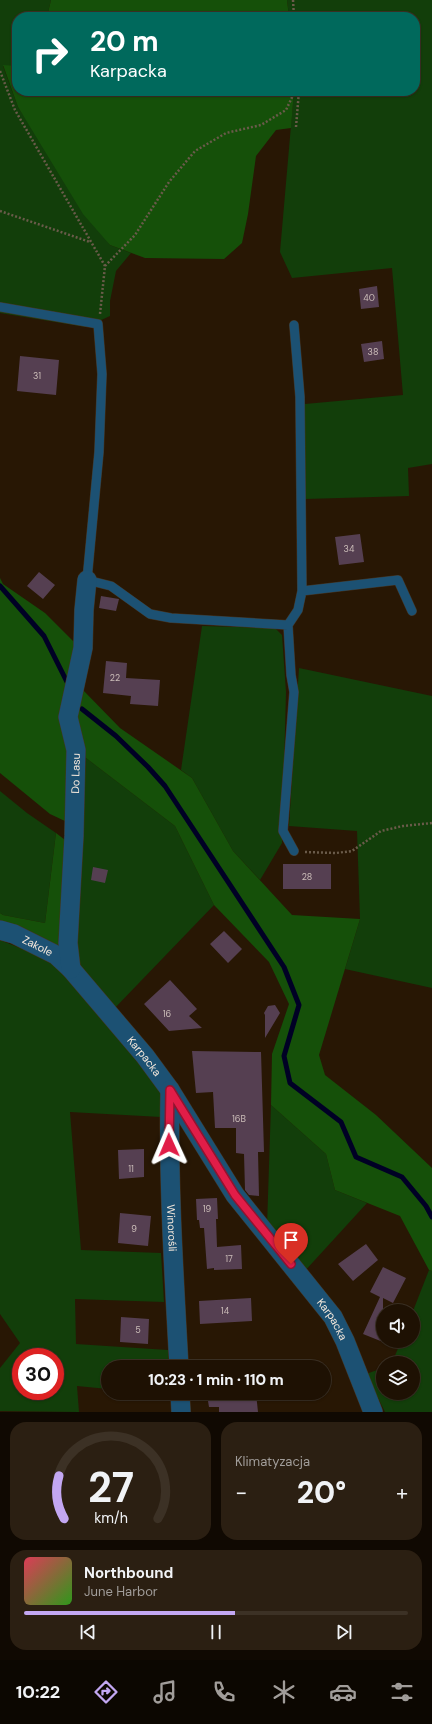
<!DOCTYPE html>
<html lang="pl">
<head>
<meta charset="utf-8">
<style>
  body { margin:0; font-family:"DM Sans",sans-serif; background:#2b1f12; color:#f1f3f6; height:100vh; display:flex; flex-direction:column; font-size:15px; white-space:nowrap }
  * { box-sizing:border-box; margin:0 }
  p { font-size:13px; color:#a19d9a }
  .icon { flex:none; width:22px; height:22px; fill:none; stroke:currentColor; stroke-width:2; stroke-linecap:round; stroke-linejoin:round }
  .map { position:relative; height:1412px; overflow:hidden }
  .sheet { display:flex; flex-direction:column; gap:10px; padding:10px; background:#100902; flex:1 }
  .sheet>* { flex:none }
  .guide { position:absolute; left:12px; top:12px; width:408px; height:84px; border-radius:16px; box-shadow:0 1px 3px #0004,0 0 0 1px #3c3125; background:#00695c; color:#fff; overflow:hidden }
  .fabs { position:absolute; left:376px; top:1304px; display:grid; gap:8px }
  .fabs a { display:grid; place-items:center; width:44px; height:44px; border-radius:50%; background:#1e1103; box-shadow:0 1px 3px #0004,0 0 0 1px #3c3125; font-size:20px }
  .speed { position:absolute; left:12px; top:1348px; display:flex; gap:8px; font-size:20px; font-weight:700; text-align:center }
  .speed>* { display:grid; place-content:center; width:52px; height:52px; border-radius:50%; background:#1e1103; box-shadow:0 1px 3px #0004,0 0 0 1px #3c3125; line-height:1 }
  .speed .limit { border:6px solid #d22; background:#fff; color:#111 }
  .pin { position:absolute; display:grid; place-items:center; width:34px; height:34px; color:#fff; margin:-41px -17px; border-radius:50% 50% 50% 0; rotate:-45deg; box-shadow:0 0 4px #0007 }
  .pin .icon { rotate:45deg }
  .me { position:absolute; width:44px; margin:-22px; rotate:359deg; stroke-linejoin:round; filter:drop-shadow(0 0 3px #0008) }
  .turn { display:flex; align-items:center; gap:14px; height:84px; padding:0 12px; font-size:18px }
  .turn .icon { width:52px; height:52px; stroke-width:2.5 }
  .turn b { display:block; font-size:28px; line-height:34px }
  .big { font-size:30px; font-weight:800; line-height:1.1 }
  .sheet .tile { flex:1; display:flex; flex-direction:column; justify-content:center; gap:6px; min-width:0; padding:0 14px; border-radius:16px; background:#2b1f12 }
  .sheet .dial { align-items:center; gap:0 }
  .dial svg { height:104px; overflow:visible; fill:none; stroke:#3c3125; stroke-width:7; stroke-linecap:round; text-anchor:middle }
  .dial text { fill:#f1f3f6; stroke:none }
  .song { display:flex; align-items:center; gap:12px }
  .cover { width:48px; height:48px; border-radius:6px; background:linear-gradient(135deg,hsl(350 70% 55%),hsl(110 70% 35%)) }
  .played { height:4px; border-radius:2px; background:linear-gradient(90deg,#c3a7f2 55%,#3c3125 55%) }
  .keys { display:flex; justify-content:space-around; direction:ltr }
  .heat { display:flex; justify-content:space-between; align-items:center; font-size:22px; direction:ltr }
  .sheet .tiles { flex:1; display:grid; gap:10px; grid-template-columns:1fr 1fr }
  .tile:last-child { grid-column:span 2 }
  .trip { position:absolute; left:101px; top:1360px; width:230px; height:40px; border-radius:20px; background:#1e1103; box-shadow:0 1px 3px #0004,0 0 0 1px #3c3125; font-weight:800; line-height:40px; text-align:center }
  .menu { display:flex; height:64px; justify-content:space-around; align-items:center; background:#0c0701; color:#a19d9a }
  .menu .icon { width:28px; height:28px }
  .menu .selected { color:#c3a7f2 }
  .menu b { font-size:18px; color:#f1f3f6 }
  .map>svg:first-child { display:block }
</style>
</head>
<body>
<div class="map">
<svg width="432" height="1412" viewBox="0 0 432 1412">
  <rect width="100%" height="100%" fill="#281704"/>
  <path fill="#123e0a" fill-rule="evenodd" d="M0,0H51L47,17H17V66H3L18,107L110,245L131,253L116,271L110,301V316L86,327L0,313Z
    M287,0H432V464L408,468L409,496L305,499V404L403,395L392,268L292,278L280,252L294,91H415V17H289Z
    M202,626L275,628L282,635L286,692L282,843L260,880L233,851L192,778L181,770Z
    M299,668L432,696V988L345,969L360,919L357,831L289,826Z
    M86,758L175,826L214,905L112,1011L77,963L74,935Z
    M0,791L27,813L56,833L45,923L3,915L0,913Z
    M0,940L30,952L63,970L160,1090L161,1117L70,1112L81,1250L161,1253L164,1302L75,1299L76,1344L168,1350L169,1367H108V1389L77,1386L79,1412L0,1411V1368L20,1343L0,1314ZM21,1357H55V1391H21Z
    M271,1105L326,1154L335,1190L367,1203L303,1273L267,1226Z
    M429,1270L432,1271V1412H385L366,1374L383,1368V1393H413V1363H392L401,1341H413V1311Z"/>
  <path fill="#155009" d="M51,0H287L289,17H47Z
    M3,65L17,66V91H294L291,128L276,130L256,156L248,214L242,243L224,259L145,258L110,245L83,214L18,107Z
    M0,578L3,584L45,613L74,642L67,736V822L50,814L0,773Z
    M83,690L120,728L192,778L233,851L292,915L360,919L319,1055L325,1075L376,1115L432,1168V1271L429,1270L400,1216L335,1190L326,1154L271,1105L272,1054L289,1004L269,962L214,905L175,826L86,758L74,718Z
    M56,833L69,843L62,944L54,948L0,925V913L3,915L45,923Z"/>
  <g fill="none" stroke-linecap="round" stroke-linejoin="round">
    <path stroke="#000025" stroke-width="5" d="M0,586L44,636L69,686
      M82,709L116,736L148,767L165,786L284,967L299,1005L284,1056L290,1083L341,1122L356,1157L402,1177L426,1206L432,1217"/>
  </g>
  <path fill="#553f51" d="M377,286L379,307L361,309L359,289Z
    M382,341L384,359L364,362L361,344Z
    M20,356L59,360L56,395L17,391Z
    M360,534L364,562L339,565L335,537Z
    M39,572L55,585L43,599L27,586Z
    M101,596L119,599L116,611L99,608Z
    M106,661L127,663L126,678L160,680L158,706L130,704L131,696L103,693Z
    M283,864H331V889H283Z
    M93,867L108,870L105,883L91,880Z
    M224,931L242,949L228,963L210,944Z
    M170,980L197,1009L189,1016L202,1028L169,1031L144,1004Z
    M275,1005L280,1013L265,1038V1015L264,1013L268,1006Z
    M192,1051L261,1052L264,1152H258L259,1196L249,1195L245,1190L244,1154L236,1153V1128H215L213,1092L196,1093Z
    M144,1149V1177L119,1179L118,1150Z
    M217,1198L218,1219H216L217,1247L241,1245L242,1269L214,1270V1268L207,1269L204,1228H200L199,1220H197L196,1199Z
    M120,1213L151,1216L148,1246L118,1243Z
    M366,1244L378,1260L353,1281L338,1264Z
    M383,1267L406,1278L393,1303L383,1298V1342L363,1334L380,1297L370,1292Z
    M251,1298L252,1321L200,1324L199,1301Z
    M121,1317L149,1319L148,1344L120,1342Z
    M226,1393H256L258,1412H219V1407H209L207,1395Z"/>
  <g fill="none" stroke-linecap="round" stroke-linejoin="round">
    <defs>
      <path id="lane" d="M0,307L98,324L102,374L99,452L87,580L111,586L150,614L171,618L288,625L298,610L302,591L300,397L294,325
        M302,591L398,580L412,611
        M288,625L291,675L294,692L283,831L294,851"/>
      <g id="street">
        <path id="s1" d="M0,930L14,934L56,955L71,969L145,1056L170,1090L235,1195L333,1317L345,1341L373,1412"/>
        <path id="s2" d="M71,969L68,943L74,836L76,750L68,717L83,648L84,610L87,580"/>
        <path id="s3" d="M170,1090C168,1182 174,1275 179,1367"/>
        <path d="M180,1393L181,1412"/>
      </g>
    </defs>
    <use href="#lane" stroke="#453422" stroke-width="10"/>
    <use href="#street" stroke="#453422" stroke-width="20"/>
    <path stroke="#6a5b4a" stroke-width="2.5" stroke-dasharray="2 2" stroke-linecap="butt" d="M293,0L294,17
      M0,71L15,110L105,266L100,314
      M296,127L299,91
      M0,211L90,242
      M105,266L135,235L169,182L195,151L226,133L261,125L286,110L295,91
      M305,852L336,853L352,851L381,831L403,826L432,823"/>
    <use href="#lane" stroke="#1c5173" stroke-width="9"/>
    <use href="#street" stroke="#1c5173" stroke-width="19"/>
  </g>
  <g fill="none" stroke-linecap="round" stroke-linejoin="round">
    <defs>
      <path id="route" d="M169,1145L170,1090L235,1195L291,1264"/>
    </defs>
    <use href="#route" stroke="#92132f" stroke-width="10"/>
    <use href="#route" stroke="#e11d48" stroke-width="7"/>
  </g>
  <g text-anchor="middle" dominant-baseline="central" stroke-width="4" stroke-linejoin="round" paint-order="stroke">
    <g font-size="9" fill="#ccbeb9">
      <text x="369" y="298">40</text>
      <text x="373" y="352">38</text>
      <text x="37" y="376">31</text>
      <text x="349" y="549">34</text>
      <text x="115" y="678">22</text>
      <text x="307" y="877">28</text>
      <text x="167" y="1014">16</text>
      <text x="239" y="1119">16B</text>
      <text x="131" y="1169">11</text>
      <text x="207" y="1209">19</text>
      <text x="134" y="1229">9</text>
      <text x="229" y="1259">17</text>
      <text x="225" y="1311">14</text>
      <text x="138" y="1330">5</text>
    </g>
    <g font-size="11" fill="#f4e8dc" stroke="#1e0e00">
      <text stroke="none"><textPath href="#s2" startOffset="196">Do Lasu</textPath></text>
      <text stroke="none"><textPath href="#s1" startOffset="41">Zakole</textPath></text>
      <text stroke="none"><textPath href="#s1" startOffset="196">Karpacka</textPath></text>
      <text stroke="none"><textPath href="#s3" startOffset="138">Winorośli</textPath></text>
      <text stroke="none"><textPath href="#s1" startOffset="520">Karpacka</textPath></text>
    </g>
  </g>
</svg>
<div class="fabs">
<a><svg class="icon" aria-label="sound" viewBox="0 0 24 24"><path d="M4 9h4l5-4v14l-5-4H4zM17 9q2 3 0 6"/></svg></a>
<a><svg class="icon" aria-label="layers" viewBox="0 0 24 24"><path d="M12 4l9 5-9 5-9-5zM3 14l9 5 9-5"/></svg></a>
</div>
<div class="speed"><div class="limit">30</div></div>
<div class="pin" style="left:291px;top:1264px;background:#d93025"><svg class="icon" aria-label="arrive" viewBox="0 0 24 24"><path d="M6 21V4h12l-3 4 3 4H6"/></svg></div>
<svg class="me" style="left:169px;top:1145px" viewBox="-20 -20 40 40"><path d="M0-17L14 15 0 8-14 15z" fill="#e11d48" stroke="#fff" stroke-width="4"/></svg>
<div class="trip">10:23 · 1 min · 110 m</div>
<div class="guide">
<div class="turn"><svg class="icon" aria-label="right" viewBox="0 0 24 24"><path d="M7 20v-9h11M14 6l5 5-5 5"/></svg><div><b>20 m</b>Karpacka</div></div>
</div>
</div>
<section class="sheet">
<div class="tiles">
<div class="tile dial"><svg viewBox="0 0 100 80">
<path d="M14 69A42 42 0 1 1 86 69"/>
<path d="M14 69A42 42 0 0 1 10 36" stroke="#c3a7f2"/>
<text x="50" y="56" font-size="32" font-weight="700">27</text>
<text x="50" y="72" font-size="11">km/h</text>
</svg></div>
<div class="tile"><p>Klimatyzacja</p>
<div class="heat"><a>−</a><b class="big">20°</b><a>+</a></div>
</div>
<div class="tile">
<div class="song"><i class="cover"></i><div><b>Northbound</b><p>June Harbor</p></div></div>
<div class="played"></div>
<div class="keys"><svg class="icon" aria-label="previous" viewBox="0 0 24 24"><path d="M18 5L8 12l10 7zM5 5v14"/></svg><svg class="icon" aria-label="pause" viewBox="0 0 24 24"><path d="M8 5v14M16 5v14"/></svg><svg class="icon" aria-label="next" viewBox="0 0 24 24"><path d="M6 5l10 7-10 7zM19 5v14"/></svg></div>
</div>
</div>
</section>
<nav class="menu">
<b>10:22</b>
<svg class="icon selected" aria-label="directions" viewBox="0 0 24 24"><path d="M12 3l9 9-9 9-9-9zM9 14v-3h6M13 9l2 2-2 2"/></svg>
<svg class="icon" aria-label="music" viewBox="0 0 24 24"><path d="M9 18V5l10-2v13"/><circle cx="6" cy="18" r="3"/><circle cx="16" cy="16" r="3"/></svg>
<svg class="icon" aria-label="phone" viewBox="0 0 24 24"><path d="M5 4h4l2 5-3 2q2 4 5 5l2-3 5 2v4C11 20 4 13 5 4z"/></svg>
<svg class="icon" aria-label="climate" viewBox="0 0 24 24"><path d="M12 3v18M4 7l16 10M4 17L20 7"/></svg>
<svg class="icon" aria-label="car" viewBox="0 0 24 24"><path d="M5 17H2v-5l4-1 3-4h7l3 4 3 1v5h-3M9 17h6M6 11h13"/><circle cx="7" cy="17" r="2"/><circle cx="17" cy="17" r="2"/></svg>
<svg class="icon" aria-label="filters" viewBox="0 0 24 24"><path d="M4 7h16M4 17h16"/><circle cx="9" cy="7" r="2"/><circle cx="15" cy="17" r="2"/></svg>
</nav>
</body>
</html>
